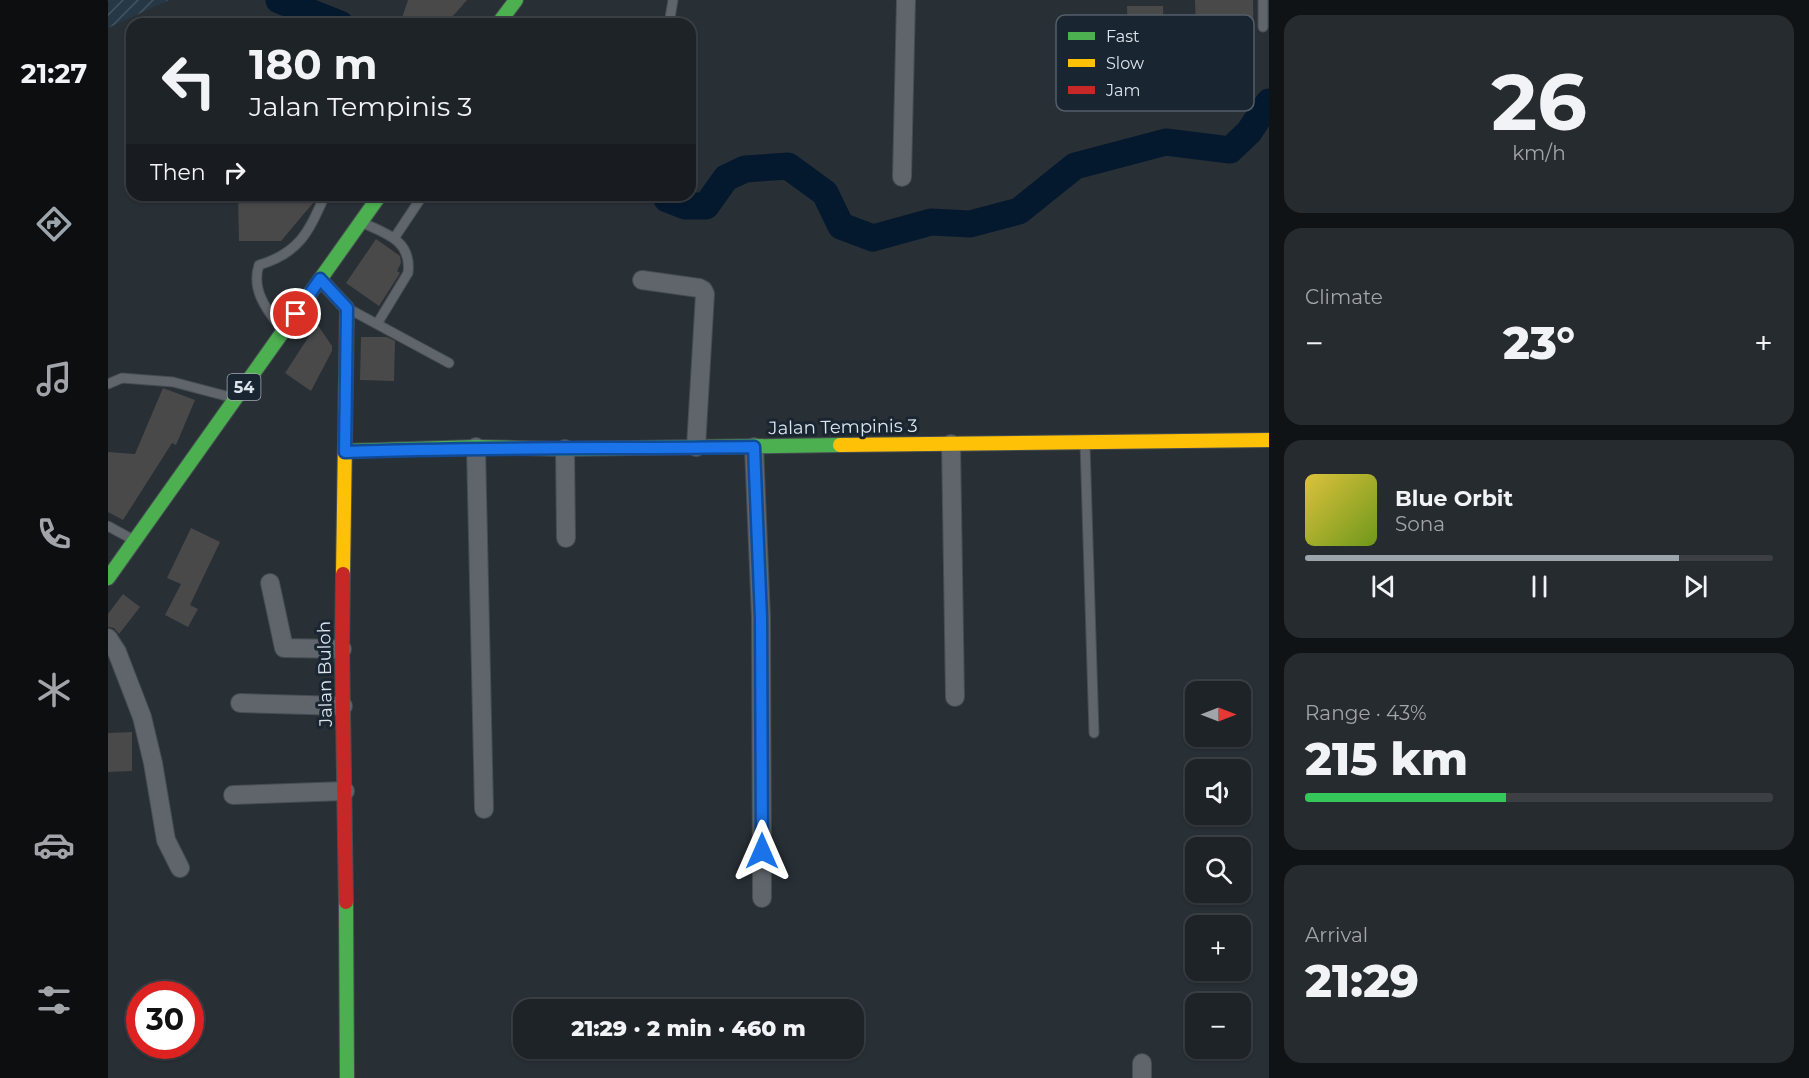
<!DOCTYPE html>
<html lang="en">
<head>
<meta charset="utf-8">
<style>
  body { margin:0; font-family:Montserrat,sans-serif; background:#262b30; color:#f1f3f6; height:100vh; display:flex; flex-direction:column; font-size:22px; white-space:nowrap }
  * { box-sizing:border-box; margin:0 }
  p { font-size:20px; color:#a1a4a8 }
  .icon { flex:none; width:33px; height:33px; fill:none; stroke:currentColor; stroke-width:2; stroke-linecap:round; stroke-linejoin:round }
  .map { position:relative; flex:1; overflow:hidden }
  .sheet { display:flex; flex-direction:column; gap:15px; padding:15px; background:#101316; width:540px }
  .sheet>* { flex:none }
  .hud { position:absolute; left:18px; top:18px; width:570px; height:183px; border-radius:18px; box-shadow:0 2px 4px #0004,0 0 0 2px #3c4045; background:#1e2328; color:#f1f3f6; overflow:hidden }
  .needle { width:39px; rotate:90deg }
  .fabs { position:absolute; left:1077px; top:681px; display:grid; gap:12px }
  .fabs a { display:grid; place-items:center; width:66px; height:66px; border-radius:12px; background:#1e2328; box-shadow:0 2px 4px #0004,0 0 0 2px #3c4045; font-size:30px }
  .speed { position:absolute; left:18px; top:981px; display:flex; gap:12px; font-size:30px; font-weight:700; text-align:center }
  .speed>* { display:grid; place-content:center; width:78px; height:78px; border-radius:50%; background:#1e2328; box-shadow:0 2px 4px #0004,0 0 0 2px #3c4045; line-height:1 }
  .speed .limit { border:9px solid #d22; background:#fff; color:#111 }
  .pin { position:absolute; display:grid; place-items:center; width:51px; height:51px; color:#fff; margin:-26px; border:3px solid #fff; border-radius:50%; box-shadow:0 2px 6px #0007 }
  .me { position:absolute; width:66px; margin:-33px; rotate:0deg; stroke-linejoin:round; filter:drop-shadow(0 0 4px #0008) }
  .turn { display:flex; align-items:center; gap:21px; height:126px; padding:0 24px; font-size:27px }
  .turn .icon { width:78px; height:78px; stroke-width:2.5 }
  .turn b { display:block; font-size:42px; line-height:51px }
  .then { display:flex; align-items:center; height:57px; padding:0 24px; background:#0003; gap:12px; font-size:22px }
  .big { font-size:45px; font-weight:800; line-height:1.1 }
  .sheet .widget { flex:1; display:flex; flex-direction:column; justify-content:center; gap:9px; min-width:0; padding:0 21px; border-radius:18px; background:#262b30 }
  .sheet .dial { align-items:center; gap:0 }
  .dial b { font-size:78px; line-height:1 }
  .song { display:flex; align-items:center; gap:18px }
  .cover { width:72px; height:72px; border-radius:9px; background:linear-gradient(135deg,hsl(50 70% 55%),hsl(80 70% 35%)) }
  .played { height:6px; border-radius:3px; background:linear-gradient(90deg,#9da5ac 80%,#3c4045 80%) }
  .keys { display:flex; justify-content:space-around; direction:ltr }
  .heat { display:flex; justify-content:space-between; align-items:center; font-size:33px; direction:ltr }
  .charge { height:9px; border-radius:4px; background:linear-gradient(90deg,#34c759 43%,#3c4045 0) }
  .trip { position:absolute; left:405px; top:999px; width:351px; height:60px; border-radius:18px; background:#1e2328; box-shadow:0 2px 4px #0004,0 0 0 2px #3c4045; font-weight:800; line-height:60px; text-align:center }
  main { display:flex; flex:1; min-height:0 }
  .dock { display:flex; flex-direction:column; width:108px; justify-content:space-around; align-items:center; background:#0c0e10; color:#a1a4a8 }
  .dock .icon { width:42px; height:42px }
  .dock .on { color:#9da5ac }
  .dock b { font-size:27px; color:#f1f3f6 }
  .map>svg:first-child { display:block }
</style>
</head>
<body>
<main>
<nav class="dock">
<b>21:27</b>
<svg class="icon on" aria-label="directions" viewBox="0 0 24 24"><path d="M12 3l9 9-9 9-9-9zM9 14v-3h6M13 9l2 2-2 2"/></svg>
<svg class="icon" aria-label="music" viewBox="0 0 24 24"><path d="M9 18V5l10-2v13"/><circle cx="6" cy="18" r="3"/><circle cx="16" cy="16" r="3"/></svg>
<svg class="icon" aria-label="phone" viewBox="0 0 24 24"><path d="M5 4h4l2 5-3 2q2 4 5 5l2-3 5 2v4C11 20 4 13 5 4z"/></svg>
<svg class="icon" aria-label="climate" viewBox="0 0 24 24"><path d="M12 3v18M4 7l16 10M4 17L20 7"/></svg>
<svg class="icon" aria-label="car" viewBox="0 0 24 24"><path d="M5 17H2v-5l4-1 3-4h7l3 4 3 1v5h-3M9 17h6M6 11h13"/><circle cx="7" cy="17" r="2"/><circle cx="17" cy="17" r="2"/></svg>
<svg class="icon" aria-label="filters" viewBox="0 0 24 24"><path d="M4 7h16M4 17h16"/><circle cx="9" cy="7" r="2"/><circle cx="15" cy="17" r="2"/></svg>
</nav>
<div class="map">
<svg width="1161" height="1078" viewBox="0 0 1161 1078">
  <defs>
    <pattern id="industrial-furrows" width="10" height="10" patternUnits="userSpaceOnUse" patternTransform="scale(1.5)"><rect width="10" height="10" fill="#263746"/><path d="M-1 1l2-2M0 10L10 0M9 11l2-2" fill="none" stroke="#455461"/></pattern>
  </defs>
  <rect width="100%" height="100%" fill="#282f35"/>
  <path fill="url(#industrial-furrows)" d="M0,0H61L0,28Z"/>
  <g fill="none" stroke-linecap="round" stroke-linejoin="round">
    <path stroke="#05192e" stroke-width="27" d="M171,0L232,24
      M557,195L559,199L577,206H598L618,178L637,169L680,166L717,193L733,226L765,238L823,222L862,224L911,211L967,166L1058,142L1122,150L1141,132L1161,102"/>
  </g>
  <path fill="#4a494a" d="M300,0H359L338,24H292Z
    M1087,0H1145L1146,56L1130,57V42H1099V29H1088Z
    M1019,6H1055L1056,45L1020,46Z
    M130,195H205V203L173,241H131Z
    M268,239L292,256L293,263L289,271L292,273L271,306L238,283Z
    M209,324L224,346V351L203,391L177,373Z
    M253,337H279L287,341L286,381L252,380Z
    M55,388L87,400L68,445L64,443L15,520L0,512V452L27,454Z
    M83,528L112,542L82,605L90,609L80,627L57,615L73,584L59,578Z
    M15,594L32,607L11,634L6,628L0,627V614Z
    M24,732V771L0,772V733Z"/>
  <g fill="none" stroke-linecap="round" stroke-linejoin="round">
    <defs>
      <path id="lane" d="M1155,0V27
        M561,24L565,0
        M257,224C280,234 304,242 300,273L269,324
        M287,237L315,195
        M241,309L341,363
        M172,327C158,309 143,289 151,265C192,253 201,231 217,195
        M0,384L14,378L65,382L122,397
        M977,444L986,733
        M0,526L22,538"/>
      <path id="street" d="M794,177L798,0
        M534,280L591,288L595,290L597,294L588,447
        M843,444L847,697
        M368,447L376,809
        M646,447L653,618L654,898
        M457,449L458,538
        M162,583L176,648L234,649
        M0,638L9,652L34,717L45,763L58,840L72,868
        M132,703L235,706
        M125,795L237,791
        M1034,1078V1063"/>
      <path id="fast" d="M390,24L408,0
        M237,451L368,447L457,449L732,445
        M0,578L272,195
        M238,902L239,1078"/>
      <path id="slow" d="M212,279L239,308L235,574
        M732,445L1161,440"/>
      <path id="jam" d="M235,574L234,649L238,902"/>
    </defs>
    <use href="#lane" stroke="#464d52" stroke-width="11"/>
    <use href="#street" stroke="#464d52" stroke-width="20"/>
    <use href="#fast" stroke="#464d52" stroke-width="16"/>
    <use href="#slow" stroke="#464d52" stroke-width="16"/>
    <use href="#jam" stroke="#464d52" stroke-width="16"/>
    <use href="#lane" stroke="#5f656a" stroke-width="9"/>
    <use href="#street" stroke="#5f656a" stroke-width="18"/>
    <use href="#fast" stroke="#4caf50" stroke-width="14"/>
    <use href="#slow" stroke="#ffc107" stroke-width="14"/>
    <use href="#jam" stroke="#c62828" stroke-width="14"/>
  </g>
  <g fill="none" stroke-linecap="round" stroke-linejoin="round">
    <defs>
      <path id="route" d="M188,314L212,279L239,308L237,452C373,447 509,449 646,447L653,618L654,851"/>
    </defs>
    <use href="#route" stroke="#114b97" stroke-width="15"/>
    <use href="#route" stroke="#1a73e8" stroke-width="10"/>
  </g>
  <g text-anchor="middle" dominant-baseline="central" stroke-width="6" stroke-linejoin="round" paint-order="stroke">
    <rect fill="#192531" stroke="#a2abb4" stroke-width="1.5" x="119.5" y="374" width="33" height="26" rx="4.5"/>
    <g font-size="16" font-weight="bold" fill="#dce4ec">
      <text x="136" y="387">54</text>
    </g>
    <g font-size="18" fill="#dce4ec" stroke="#192531">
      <text transform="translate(735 427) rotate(-1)">Jalan Tempinis 3</text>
      <text transform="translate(217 674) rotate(-91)">Jalan Buloh</text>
    </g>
  </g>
  <rect x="948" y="15" width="198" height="96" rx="9" fill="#192531" stroke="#545e69" stroke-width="1.5"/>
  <rect x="960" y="32" width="27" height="8" fill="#4caf50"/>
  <rect x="960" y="59" width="27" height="8" fill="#ffc107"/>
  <rect x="960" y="86" width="27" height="8" fill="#c62828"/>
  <g font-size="16" fill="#dce4ec">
    <text x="998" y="42">Fast</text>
    <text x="998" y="69">Slow</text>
    <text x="998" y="96">Jam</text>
  </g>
</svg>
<div class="fabs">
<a><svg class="needle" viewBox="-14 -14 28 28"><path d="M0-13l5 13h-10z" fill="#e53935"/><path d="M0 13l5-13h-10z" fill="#a1a4a8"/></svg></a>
<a><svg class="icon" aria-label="sound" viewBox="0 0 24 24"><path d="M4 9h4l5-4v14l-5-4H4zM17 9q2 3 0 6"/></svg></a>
<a><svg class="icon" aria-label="search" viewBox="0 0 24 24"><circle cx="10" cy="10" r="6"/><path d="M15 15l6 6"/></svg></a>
<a>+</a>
<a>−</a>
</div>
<div class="speed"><div class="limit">30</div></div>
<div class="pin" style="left:188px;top:314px;background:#d93025"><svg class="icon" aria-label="arrive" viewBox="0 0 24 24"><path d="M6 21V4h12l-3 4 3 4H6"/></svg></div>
<svg class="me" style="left:654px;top:851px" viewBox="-20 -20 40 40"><path d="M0-17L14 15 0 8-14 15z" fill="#1a73e8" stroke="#fff" stroke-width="4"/></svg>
<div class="trip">21:29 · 2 min · 460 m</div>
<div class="hud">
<div class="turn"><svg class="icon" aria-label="left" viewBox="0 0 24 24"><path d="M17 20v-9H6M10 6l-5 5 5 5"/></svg><div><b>180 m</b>Jalan Tempinis 3</div></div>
<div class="then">Then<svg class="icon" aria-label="right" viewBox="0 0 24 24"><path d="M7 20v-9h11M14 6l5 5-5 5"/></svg></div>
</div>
</div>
<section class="sheet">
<div class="widget dial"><b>26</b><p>km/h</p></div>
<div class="widget"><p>Climate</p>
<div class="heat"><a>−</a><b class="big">23°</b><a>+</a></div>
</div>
<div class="widget">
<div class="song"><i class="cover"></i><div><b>Blue Orbit</b><p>Sona</p></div></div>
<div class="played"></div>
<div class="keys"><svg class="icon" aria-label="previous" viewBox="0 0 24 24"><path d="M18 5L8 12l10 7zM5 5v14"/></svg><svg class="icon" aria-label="pause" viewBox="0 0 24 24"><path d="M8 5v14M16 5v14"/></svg><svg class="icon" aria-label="next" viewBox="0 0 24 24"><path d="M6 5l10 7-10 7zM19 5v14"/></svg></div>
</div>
<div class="widget"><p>Range · 43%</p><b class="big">215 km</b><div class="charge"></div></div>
<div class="widget"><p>Arrival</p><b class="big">21:29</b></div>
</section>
</main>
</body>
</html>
